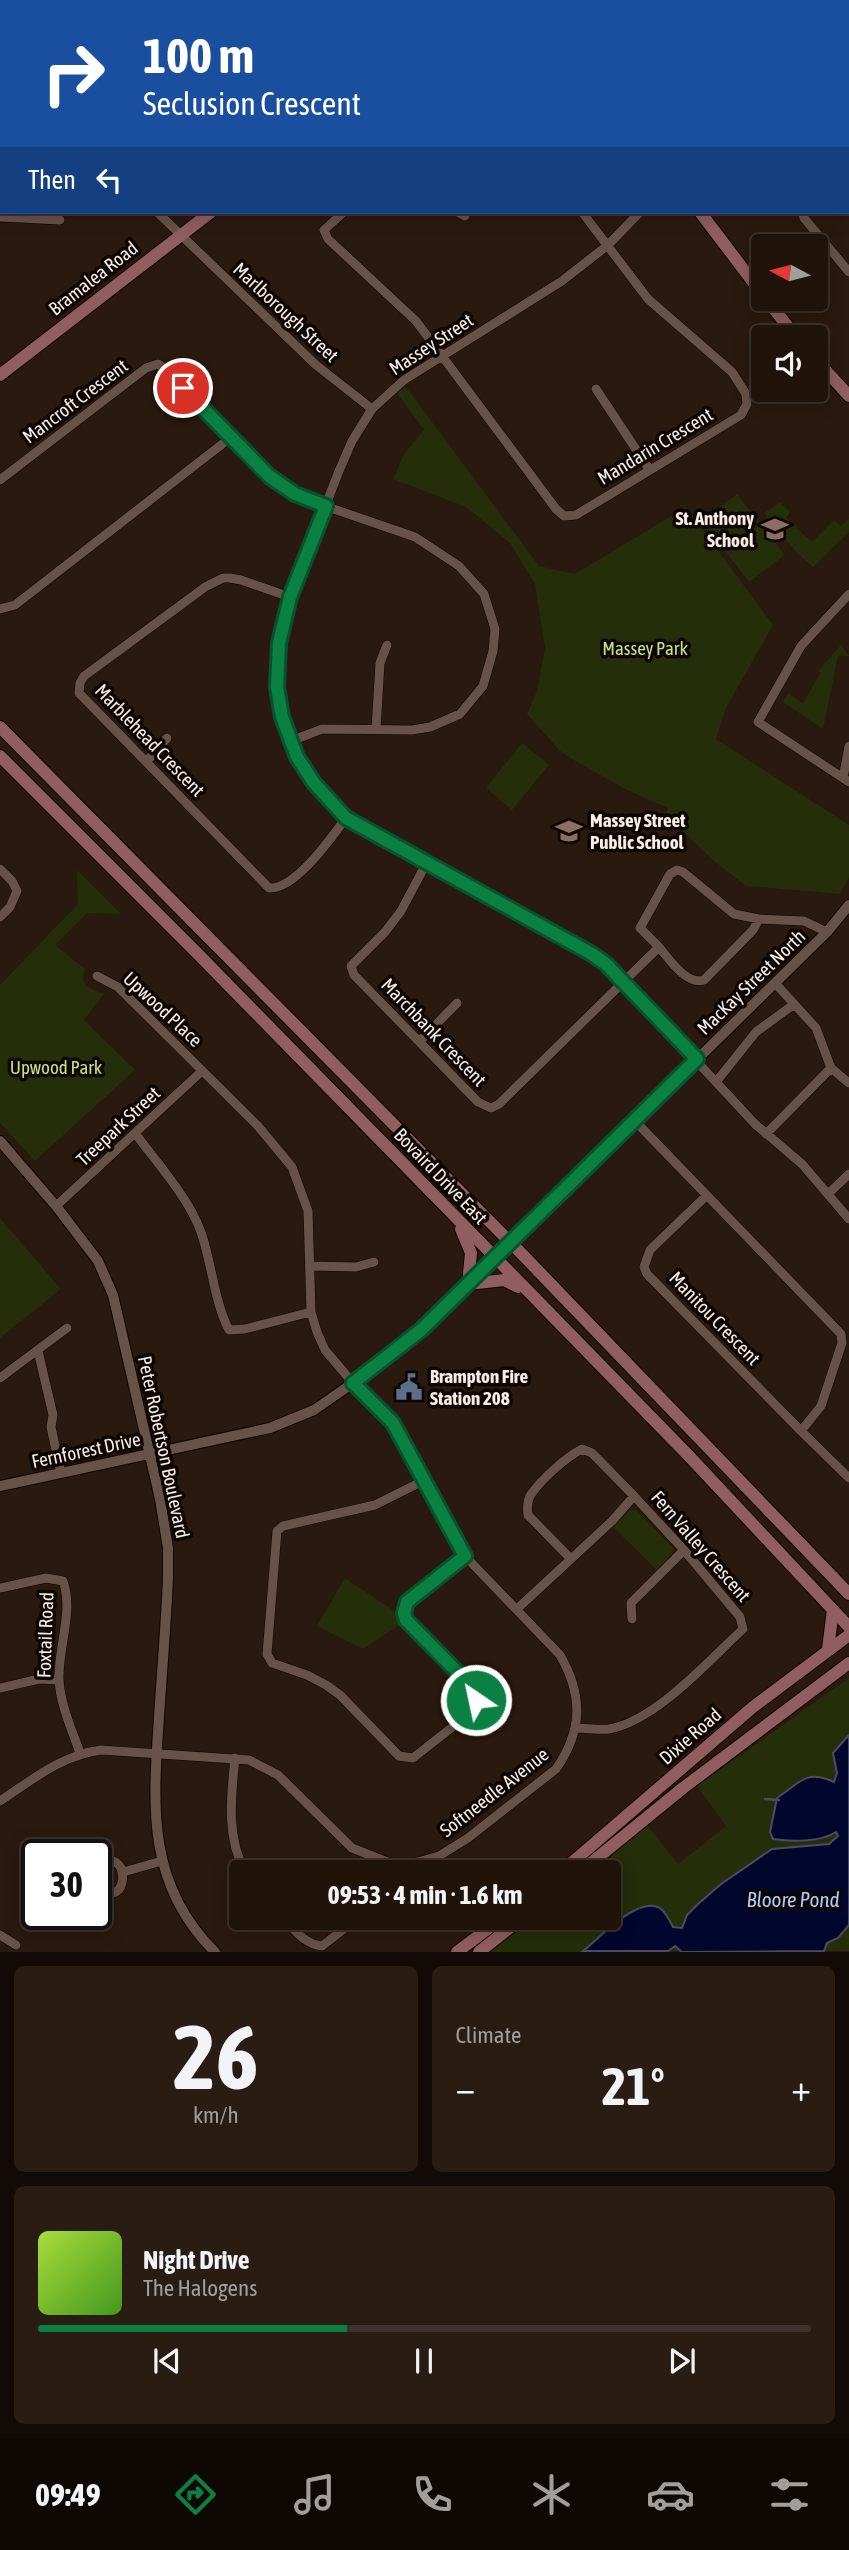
<!DOCTYPE html>
<html lang="en">
<head>
<meta charset="utf-8">
<style>
  body { margin:0; font-family:"Asap Condensed",sans-serif; background:#281c13; color:#f1f3f6; height:100vh; display:flex; flex-direction:column; font-size:26px; white-space:nowrap }
  * { box-sizing:border-box; margin:0 }
  p { font-size:23px; color:#a29e9c }
  .icon { flex:none; width:38px; height:38px; fill:none; stroke:currentColor; stroke-width:2; stroke-linecap:round; stroke-linejoin:round }
  .map { position:relative; height:1952px; overflow:hidden }
  .panel { display:flex; flex-direction:column; gap:14px; padding:14px; background:#120a06; flex:1 }
  .panel>* { flex:none }
  .banner { position:absolute; left:0px; top:0px; width:850px; height:214px; box-shadow:0 4px 18px #0003,0 0 0 2px #3d322b; background:#1a4fa0; color:#fff; overflow:hidden }
  .needle { width:46px; rotate:277deg }
  .controls { position:absolute; left:751px; top:234px; display:grid; gap:14px }
  .controls a { display:grid; place-items:center; width:77px; height:77px; border-radius:7px; background:#20130a; box-shadow:0 4px 18px #0003,0 0 0 2px #3d322b; font-size:35px }
  .speed { position:absolute; left:21px; top:1839px; display:flex; gap:14px; font-size:35px; font-weight:700; text-align:center }
  .speed>* { display:grid; place-content:center; width:91px; height:91px; border-radius:50%; background:#20130a; box-shadow:0 4px 18px #0003,0 0 0 2px #3d322b; line-height:1 }
  .speed .limit { border:4px solid #111; border-radius:10px; background:#fff; color:#111 }
  .pin { position:absolute; display:grid; place-items:center; width:60px; height:60px; color:#fff; margin:-30px; border:4px solid #fff; border-radius:50%; box-shadow:0 2px 7px #0007 }
  .me { position:absolute; width:77px; margin:-38px; rotate:326deg; stroke-linejoin:round; filter:drop-shadow(0 0 5px #0008) }
  .turn { display:flex; align-items:center; gap:24px; height:147px; padding:0 28px; font-size:32px }
  .turn .icon { width:91px; height:91px; stroke-width:2.5 }
  .turn b { display:block; font-size:49px; line-height:60px }
  .then { display:flex; align-items:center; height:66px; padding:0 28px; background:#0003; gap:14px; font-size:26px }
  .big { font-size:52px; font-weight:700; line-height:1.1 }
  .panel .widget { flex:1; display:flex; flex-direction:column; justify-content:center; gap:10px; min-width:0; padding:0 24px; border-radius:10px; background:#281c13 }
  .panel .dial { align-items:center; gap:0 }
  .dial b { font-size:91px; line-height:1 }
  .song { display:flex; align-items:center; gap:21px }
  .cover { width:84px; height:84px; border-radius:10px; background:linear-gradient(135deg,hsl(80 70% 55%),hsl(100 70% 35%)) }
  .played { height:7px; border-radius:4px; background:linear-gradient(90deg,#0b8043 40%,#3d322b 40%) }
  .keys { display:flex; justify-content:space-around; direction:ltr }
  .heat { display:flex; justify-content:space-between; align-items:center; font-size:38px; direction:ltr }
  .panel .tiles { flex:1; display:grid; gap:14px; grid-template-columns:1fr 1fr }
  .widget:last-child { grid-column:span 2 }
  .trip { position:absolute; left:229px; top:1860px; width:392px; height:70px; border-radius:7px; background:#20130a; box-shadow:0 4px 18px #0003,0 0 0 2px #3d322b; font-weight:700; line-height:70px; text-align:center }
  .menu { display:flex; height:112px; justify-content:space-around; align-items:center; background:#0d0804; color:#a29e9c }
  .menu .icon { width:49px; height:49px }
  .menu .active { color:#0b8043 }
  .menu b { font-size:32px; color:#f1f3f6 }
  .map>svg:first-child { display:block }
</style>
</head>
<body>
<div class="map">
<svg width="849" height="1952" viewBox="0 0 849 1952">
  <rect width="100%" height="100%" fill="#2a190e"/>
  <path fill="#242e09" d="M406,387L539,566L575,574L686,507L773,625L726,708L716,739L849,825V877L840,894L746,886L714,861L666,815L668,808L625,789L570,758L559,750L527,714L537,691L545,648L535,584L510,543L466,507L393,479L404,454L424,430L397,393Z
    M737,494L785,555L749,582L702,521Z
    M780,502L790,512L786,518L812,542L834,520L841,526L849,519V532L813,567L796,552L764,513Z
    M841,645L849,656H838L823,729L783,702L788,693L803,704L820,673L818,671Z
    M522,743L549,765L512,810L486,788Z
    M77,870L121,914L87,913L55,945L85,969C77,984 92,990 104,994L84,1020L135,1070L35,1161L0,1123V985L78,904Z
    M0,1218L61,1289L0,1338Z
    M631,1510H636L675,1550L657,1570L613,1527Z
    M345,1578L393,1610L399,1625L363,1649L317,1626Z
    M849,1678V1951L483,1952L527,1918H609V1872H586L647,1825L678,1864L726,1826L697,1786Z"/>
  <path fill="#00062c" stroke="#4b4b64" stroke-width="2" d="M849,1735V1925L838,1938L827,1943L824,1951L682,1952L675,1946L668,1951H583C599,1939 640,1893 661,1909C666,1913 670,1921 673,1927L682,1928L687,1915L698,1904L721,1884L772,1849L829,1844L838,1836L836,1832C821,1842 792,1842 773,1839L770,1832L777,1798C801,1782 806,1769 834,1782L837,1773L833,1753Z"/>
  <g fill="none" stroke-linecap="round" stroke-linejoin="round">
    <path stroke="#4b4b64" stroke-width="2.5" d="M765,1799L779,1800"/>
    <defs>
      <path id="minor" d="M323,0L325,2
        M637,0V2
        M814,2L816,0
        M0,95L2,90
        M157,212L316,365L372,409
        M344,212L324,230L328,239L416,321L556,509L564,516L576,515L741,415L747,404L746,394L732,372L648,299L582,212
        M458,212L465,216
        M640,212L608,245L562,281L404,380L372,409L352,441L339,471L290,597L279,643L277,687L282,717L297,757L314,783L346,818L592,954L606,964L755,1124L802,1164L849,1219
        M802,212L804,218L849,272
        M0,217L60,220
        M596,389L649,469
        M0,480L146,368L158,364L168,371L230,438L283,488L325,506L415,537L459,566L484,594L495,629L493,651L483,686L460,714L430,727L412,730L322,729L291,741
        M849,594L801,646L758,722L849,782
        M290,597L241,580L230,578H223L205,587L84,676L80,683L79,693L269,888C295,890 331,838 346,818
        M0,609L15,605L230,438
        M376,729L380,663L387,645
        M146,762L167,738
        M843,778L849,746
        M427,862L401,911L385,932L351,966L354,975L478,1102L491,1108L499,1104L659,947L640,928L670,874L677,870L683,872L734,914L759,919L804,921L827,932
        M0,869L12,881L17,891L10,907L0,917
        M659,947C669,959 687,986 704,980L753,930L759,919
        M775,983L816,1028L831,1068L849,1083
        M420,1041L457,1003
        M716,1082L756,1032L793,1005
        M634,1120L841,1334L842,1343L821,1406L801,1431L849,1478
        M135,1133C157,1163 189,1198 201,1232C212,1264 214,1301 229,1330L245,1329L311,1312
        M766,1134L831,1068
        M828,1194L849,1174
        M706,1196L650,1250L644,1267L647,1274L801,1431
        M56,1206L202,1071
        M311,1266L356,1267L374,1262
        M38,1351L53,1415L51,1427L61,1473
        M0,1378L67,1328
        M425,1480L375,1505L283,1526L277,1531L267,1654L272,1663L307,1675L326,1685L340,1695L399,1756L413,1758L474,1710L476,1700L473,1688L406,1620L404,1613L407,1602L465,1556
        M0,1588L46,1578L63,1581C74,1611 58,1647 59,1679C60,1704 72,1730 80,1753
        M517,1609L612,1521L634,1496L592,1453L582,1449C566,1457 542,1479 532,1493C527,1499 527,1507 528,1515L570,1558
        M632,1619L631,1603L684,1550
        M0,1688L39,1679L59,1680
        M576,1728C587,1728 599,1730 609,1729C656,1721 709,1660 743,1629L740,1617L684,1550L634,1496
        M235,1758C231,1797 226,1836 245,1872
        M0,1801C32,1780 62,1755 101,1750L249,1760L278,1775L352,1848L390,1863H414L439,1856L468,1838L556,1769C583,1730 583,1695 560,1655L465,1556L393,1423L353,1383L325,1350L317,1332L311,1312L308,1211L292,1167L257,1125L118,987L97,976
        M96,1866C132,1841 131,1914 96,1888
        M123,1872L162,1861
        M283,1918C295,1930 304,1944 322,1946L358,1918
        M0,1935L16,1945"/>
      <path id="tertiary" d="M0,1141L56,1206L98,1261L113,1295L160,1499L168,1548V1578C166,1624 162,1670 159,1717C153,1805 146,1884 215,1952
        M0,1486L270,1428L314,1410L353,1383L421,1330L827,932L849,905"/>
      <path id="secondary" d="M541,0L543,2
        M484,2L487,0
        M700,212L763,295
        M766,299L797,338
        M816,360L849,396
        M0,375L211,212
        M0,727L520,1252L849,1594
        M0,756L195,951L530,1293L689,1456L849,1627
        M461,1229L471,1253L468,1284L504,1280L518,1287
        M828,1649L833,1610
        M561,1872L753,1707L849,1635
        M580,1872L683,1788L849,1663
        M457,1952L502,1918
        M479,1952L522,1918"/>
    </defs>
    <use href="#minor" stroke="#110400" stroke-width="10"/>
    <use href="#tertiary" stroke="#110400" stroke-width="12"/>
    <use href="#secondary" stroke="#110400" stroke-width="14"/>
    <use href="#minor" stroke="#675247" stroke-width="9"/>
    <use href="#tertiary" stroke="#675247" stroke-width="10"/>
    <use href="#secondary" stroke="#905e60" stroke-width="12"/>
  </g>
  <g fill="none" stroke-linecap="round" stroke-linejoin="round">
    <defs>
      <path id="route" d="M183,388L269,476L295,494L326,506L290,597L279,643L277,687L282,717L297,757L314,783L346,818L592,954L606,964L697,1059L421,1330L353,1383L393,1423L465,1556L407,1602L404,1613L406,1620L473,1688L476,1700"/>
    </defs>
    <use href="#route" stroke="#07532c" stroke-width="18"/>
    <use href="#route" stroke="#0b8043" stroke-width="12"/>
  </g>
  <defs>
    <symbol id="school-bare" viewBox="-9 -9 18 18"><path d="M0-5L7-2L0 1L-7-2ZM-4 1L0 2.5L4 1V4Q0 6-4 4Z" fill="#8d6e63" stroke="#0d0603" stroke-width="2.5" paint-order="stroke"/></symbol>
    <symbol id="civic-bare" viewBox="-9 -9 18 18"><path d="M-.6-6.5H3V-4.5H.6V-3L4-1V1h2V6H-6V1h2V-1L-.6-3ZM-1.2 2.5V6h2.4V2.5Z" fill="#5c6f8a" stroke="#0d0603" stroke-width="2.5" paint-order="stroke"/></symbol>
  </defs>
  <g fill-rule="evenodd">
    <use href="#school-bare" x="756" y="510" width="38" height="38"/>
    <use href="#school-bare" x="550" y="812" width="38" height="38"/>
    <use href="#civic-bare" x="390" y="1368" width="38" height="38"/>
  </g>
  <g text-anchor="middle" dominant-baseline="central" stroke-width="7" stroke-linejoin="round" paint-order="stroke">
    <g font-size="19" fill="#faede6" stroke="#0d0603">
      <text transform="translate(93 278) rotate(-38)">Bramalea Road</text>
      <text transform="translate(286 312) rotate(43)">Marlborough Street</text>
      <text transform="translate(431 344) rotate(-33)">Massey Street</text>
      <text transform="translate(75 401) rotate(-37)">Mancroft Crescent</text>
      <text transform="translate(655 446) rotate(-31)">Mandarin Crescent</text>
      <text transform="translate(150 740) rotate(46)">Marblehead Crescent</text>
      <text transform="translate(751 982) rotate(-44)">MacKay Street North</text>
      <text transform="translate(163 1009) rotate(43)">Upwood Place</text>
      <text transform="translate(434 1032) rotate(46)">Marchbank Crescent</text>
      <text transform="translate(118 1126) rotate(-43)">Treepark Street</text>
      <text transform="translate(441 1176) rotate(46)">Bovaird Drive East</text>
      <text transform="translate(715 1318) rotate(46)">Manitou Crescent</text>
      <text transform="translate(164 1447) rotate(78)">Peter Robertson Boulevard</text>
      <text transform="translate(86 1450) rotate(-12)">Fernforest Drive</text>
      <text transform="translate(701 1546) rotate(49)">Fern Valley Crescent</text>
      <text transform="translate(45 1635) rotate(-88)">Foxtail Road</text>
      <text transform="translate(690 1736) rotate(-41)">Dixie Road</text>
      <text transform="translate(494 1792) rotate(-38)">Softneedle Avenue</text>
    </g>
    <g font-size="19" font-weight="bold" fill="#faede6" stroke="#0d0603" text-anchor="start">
      <text x="754" y="518" text-anchor="end">St. Anthony<tspan x="754" dy="22">School</tspan></text>
      <text x="590" y="820">Massey Street<tspan x="590" dy="22">Public School</tspan></text>
      <text x="430" y="1376">Brampton Fire<tspan x="430" dy="22">Station 208</tspan></text>
    </g>
    <g font-size="19" fill="#c4e37e" stroke="#0d0603">
      <text x="645" y="648">Massey Park</text>
      <text x="56" y="1067">Upwood Park</text>
    </g>
    <g font-size="21" font-style="italic" fill="#a9cdfe" stroke="#0d0603">
      <text x="793" y="1899">Bloore Pond</text>
    </g>
  </g>
</svg>
<div class="controls">
<a><svg class="needle" viewBox="-14 -14 28 28"><path d="M0-13l5 13h-10z" fill="#e53935"/><path d="M0 13l5-13h-10z" fill="#a29e9c"/></svg></a>
<a><svg class="icon" aria-label="sound" viewBox="0 0 24 24"><path d="M4 9h4l5-4v14l-5-4H4zM17 9q2 3 0 6"/></svg></a>
</div>
<div class="speed"><div class="limit">30</div></div>
<div class="pin" style="left:183px;top:388px;background:#d93025"><svg class="icon" aria-label="arrive" viewBox="0 0 24 24"><path d="M6 21V4h12l-3 4 3 4H6"/></svg></div>
<svg class="me" style="left:476px;top:1700px" viewBox="-20 -20 40 40"><circle r="17" fill="#0b8043" stroke="#fff" stroke-width="3"/><path d="M0-11L8 9 0 5-8 9z" fill="#fff"/></svg>
<div class="trip">09:53 · 4 min · 1.6 km</div>
<div class="banner">
<div class="turn"><svg class="icon" aria-label="right" viewBox="0 0 24 24"><path d="M7 20v-9h11M14 6l5 5-5 5"/></svg><div><b>100 m</b>Seclusion Crescent</div></div>
<div class="then">Then<svg class="icon" aria-label="left" viewBox="0 0 24 24"><path d="M17 20v-9H6M10 6l-5 5 5 5"/></svg></div>
</div>
</div>
<section class="panel">
<div class="tiles">
<div class="widget dial"><b>26</b><p>km/h</p></div>
<div class="widget"><p>Climate</p>
<div class="heat"><a>−</a><b class="big">21°</b><a>+</a></div>
</div>
<div class="widget">
<div class="song"><i class="cover"></i><div><b>Night Drive</b><p>The Halogens</p></div></div>
<div class="played"></div>
<div class="keys"><svg class="icon" aria-label="previous" viewBox="0 0 24 24"><path d="M18 5L8 12l10 7zM5 5v14"/></svg><svg class="icon" aria-label="pause" viewBox="0 0 24 24"><path d="M8 5v14M16 5v14"/></svg><svg class="icon" aria-label="next" viewBox="0 0 24 24"><path d="M6 5l10 7-10 7zM19 5v14"/></svg></div>
</div>
</div>
</section>
<nav class="menu">
<b>09:49</b>
<svg class="icon active" aria-label="directions" viewBox="0 0 24 24"><path d="M12 3l9 9-9 9-9-9zM9 14v-3h6M13 9l2 2-2 2"/></svg>
<svg class="icon" aria-label="music" viewBox="0 0 24 24"><path d="M9 18V5l10-2v13"/><circle cx="6" cy="18" r="3"/><circle cx="16" cy="16" r="3"/></svg>
<svg class="icon" aria-label="phone" viewBox="0 0 24 24"><path d="M5 4h4l2 5-3 2q2 4 5 5l2-3 5 2v4C11 20 4 13 5 4z"/></svg>
<svg class="icon" aria-label="climate" viewBox="0 0 24 24"><path d="M12 3v18M4 7l16 10M4 17L20 7"/></svg>
<svg class="icon" aria-label="car" viewBox="0 0 24 24"><path d="M5 17H2v-5l4-1 3-4h7l3 4 3 1v5h-3M9 17h6M6 11h13"/><circle cx="7" cy="17" r="2"/><circle cx="17" cy="17" r="2"/></svg>
<svg class="icon" aria-label="filters" viewBox="0 0 24 24"><path d="M4 7h16M4 17h16"/><circle cx="9" cy="7" r="2"/><circle cx="15" cy="17" r="2"/></svg>
</nav>
</body>
</html>
